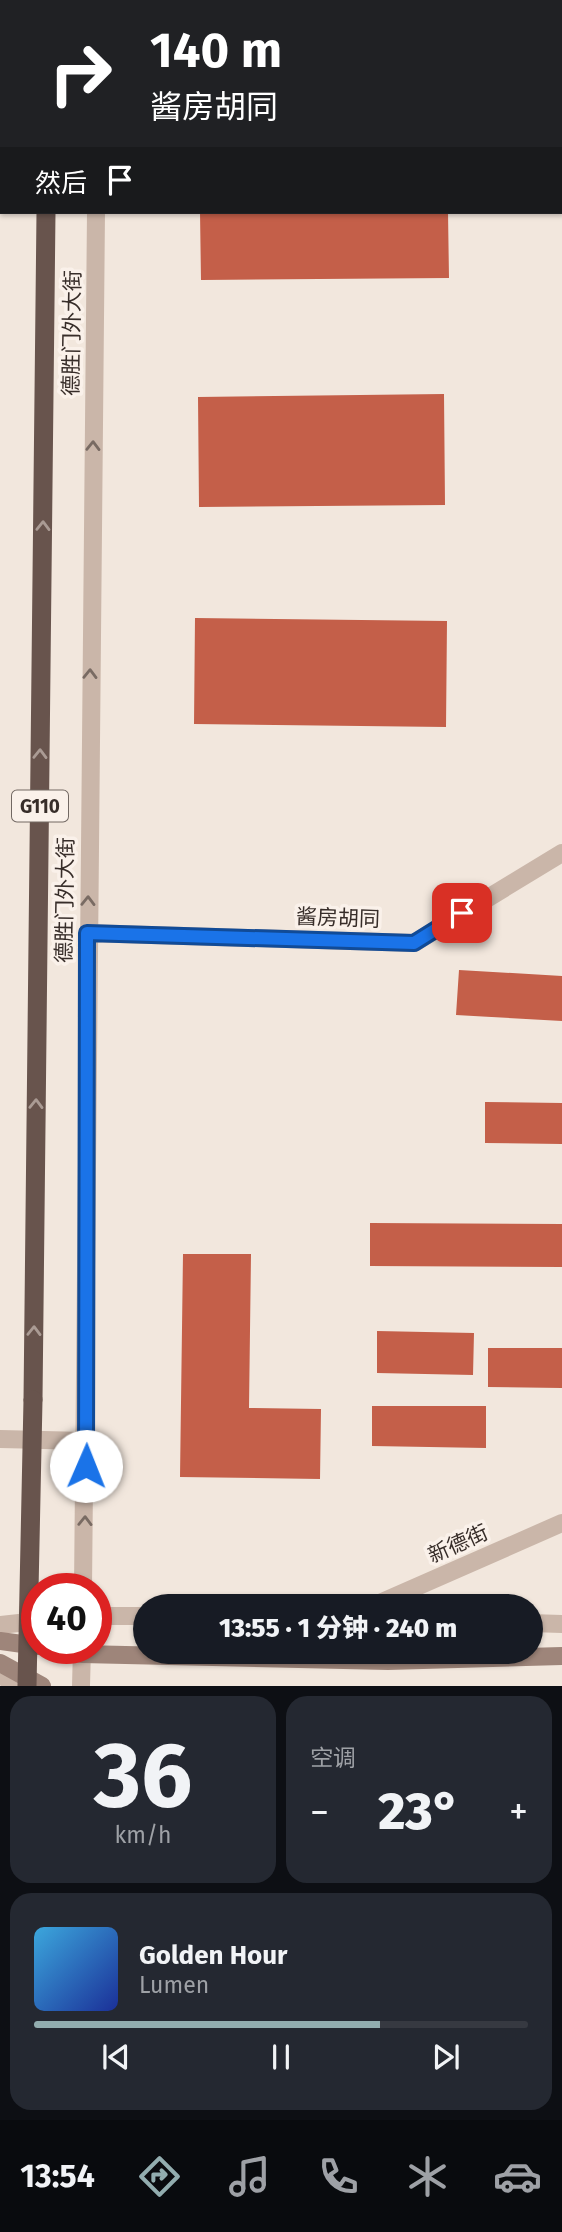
<!DOCTYPE html>
<html lang="zh">
<head>
<meta charset="utf-8">
<style>
  body { margin:0; font-family:"Fira Sans","Noto Sans SC",sans-serif; background:#242831; color:#f1f3f6; height:100vh; display:flex; flex-direction:column; font-size:26px; white-space:nowrap }
  * { box-sizing:border-box; margin:0 }
  p { font-size:23px; color:#9ea1a6 }
  .icon { flex:none; width:38px; height:38px; fill:none; stroke:currentColor; stroke-width:2; stroke-linecap:round; stroke-linejoin:round }
  .map { position:relative; height:1686px; overflow:hidden }
  .details { display:flex; flex-direction:column; gap:10px; padding:10px; background:#0d0f14; flex:1 }
  .details>* { flex:none }
  .banner { position:absolute; left:0px; top:0px; width:564px; height:214px; box-shadow:0 2px 5px #0004; background:#202124; color:#fff; overflow:hidden }
  .speed { position:absolute; left:21px; top:1573px; display:flex; gap:14px; font-size:35px; font-weight:700; text-align:center }
  .speed>* { display:grid; place-content:center; width:91px; height:91px; border-radius:50%; background:#171b24; box-shadow:0 2px 5px #0004; line-height:1 }
  .speed .limit { border:10px solid #d22; background:#fff; color:#111 }
  .pin { position:absolute; display:grid; place-items:center; width:60px; height:60px; color:#fff; margin:-30px; border-radius:14px; box-shadow:0 4px 10px #0006 }
  .me { position:absolute; width:77px; margin:-38px; rotate:1deg; stroke-linejoin:round; filter:drop-shadow(0 0 5px #0008) }
  .turn { display:flex; align-items:center; gap:24px; height:147px; padding:0 35px; font-size:32px }
  .turn .icon { width:91px; height:91px; stroke-width:2.5 }
  .turn b { display:block; font-size:49px; line-height:60px }
  .then { display:flex; align-items:center; height:66px; padding:0 35px; background:#0003; gap:14px; font-size:26px }
  .big { font-size:52px; font-weight:800; line-height:1.1 }
  .details .tile { flex:1; display:flex; flex-direction:column; justify-content:center; gap:10px; min-width:0; padding:0 24px; border-radius:21px; background:#242831 }
  .details .dial { align-items:center; gap:0 }
  .dial b { font-size:91px; line-height:1 }
  .song { display:flex; align-items:center; gap:21px }
  .cover { width:84px; height:84px; border-radius:10px; background:linear-gradient(135deg,hsl(200 70% 55%),hsl(230 70% 35%)) }
  .played { height:7px; border-radius:4px; background:linear-gradient(90deg,#92adaf 70%,#363941 70%) }
  .keys { display:flex; justify-content:space-around; direction:ltr }
  .heat { display:flex; justify-content:space-between; align-items:center; font-size:38px; direction:ltr }
  .details .tiles { flex:1; display:grid; gap:10px; grid-template-columns:1fr 1fr }
  .tile:last-child { grid-column:span 2 }
  .trip { position:absolute; left:133px; top:1594px; width:410px; height:70px; border-radius:35px; background:#171b24; box-shadow:0 2px 5px #0004; font-weight:800; line-height:70px; text-align:center }
  .tabs { display:flex; height:112px; justify-content:space-around; align-items:center; background:#090b0e; color:#9ea1a6 }
  .tabs .icon { width:49px; height:49px }
  .tabs .active { color:#92adaf }
  .tabs b { font-size:32px; color:#f1f3f6 }
  .map>svg:first-child { display:block }
</style>
</head>
<body>
<div class="map">
<svg width="562" height="1686" viewBox="0 0 562 1686">
  <rect width="100%" height="100%" fill="#f2e7dd"/>
  <path fill="#c45f49" d="M200,212H448L449,278L201,280Z
    M444,394L445,505L199,507L198,397Z
    M195,618L447,621L446,727L194,724Z
    M459,970L562,976V1021L456,1015Z
    M485,1102L562,1103V1144L485,1143Z
    M370,1223L562,1224V1267L370,1266Z
    M183,1254H251L249,1408L321,1409L320,1479L180,1477Z
    M377,1331L474,1333L473,1375L377,1373Z
    M488,1348H562V1388L488,1387Z
    M372,1406H486V1448L372,1446Z"/>
  <g fill="none" stroke-linecap="round" stroke-linejoin="round">
    <path stroke="#cab6a9" stroke-width="18" d="M87,933L414,943L562,853
      M373,1606L562,1523"/>
    <path stroke="#cab6a9" stroke-width="18" d="M98,2V0
      M0,1439L86,1441
      M83,1589L96,212
      M96,1616H145
      M530,1623L562,1624
      M0,1625L37,1621
      M0,1674L16,1686
      M81,1686L82,1648"/>
    <path stroke="#9e857a" stroke-width="18" d="M0,1641L37,1646
      M50,1648L82,1654L388,1661L562,1656
      M0,1663L42,1686"/>
    <path stroke="#68544d" stroke-width="19" d="M49,2V0
      M33,1400L46,212"/>
    <path stroke="#68544d" stroke-width="19" d="M27,1686L33,1400"/>
  </g>
  <defs><path id="oneway-chevron" d="M-2-3.5L2.5 0L-2 3.5" fill="none" stroke-width="1.6" stroke-linecap="round" stroke-linejoin="round" transform="scale(1.75)"/></defs>
  <g stroke="#796b63">
    <use href="#oneway-chevron" transform="translate(93 446) rotate(-89)"/>
    <use href="#oneway-chevron" transform="translate(90 674) rotate(-89)"/>
    <use href="#oneway-chevron" transform="translate(88 901) rotate(-89)"/>
    <use href="#oneway-chevron" transform="translate(85 1521) rotate(-89)"/>
  </g>
  <g stroke="#aa9b94">
    <use href="#oneway-chevron" transform="translate(43 526) rotate(-89)"/>
    <use href="#oneway-chevron" transform="translate(40 754) rotate(-89)"/>
    <use href="#oneway-chevron" transform="translate(36 1104) rotate(-89)"/>
    <use href="#oneway-chevron" transform="translate(34 1331) rotate(-89)"/>
  </g>
  <g fill="none" stroke-linecap="round" stroke-linejoin="round">
    <defs>
      <path id="route" d="M86,1466L87,933L414,943L462,913"/>
    </defs>
    <use href="#route" stroke="#114b97" stroke-width="18"/>
    <use href="#route" stroke="#1a73e8" stroke-width="12"/>
  </g>
  <g text-anchor="middle" dominant-baseline="central" stroke-width="7" stroke-linejoin="round" paint-order="stroke">
    <rect fill="#faf1ea" stroke="#726863" stroke-width="2" x="12" y="790.5" width="56" height="31" rx="5"/>
    <g font-size="19" font-weight="bold" fill="#372d29">
      <text x="40" y="806">G110</text>
    </g>
    <g font-size="21" fill="#372d29" stroke="#faf1ea">
      <text transform="translate(72 333) rotate(-89)">德胜门外大街</text>
      <text transform="translate(65 900) rotate(-89)">德胜门外大街</text>
      <text transform="translate(338 918) rotate(2)">酱房胡同</text>
      <text transform="translate(458 1544) rotate(-24)">新德街</text>
    </g>
  </g>
</svg>
<div class="speed"><div class="limit">40</div></div>
<div class="pin" style="left:462px;top:913px;background:#d93025"><svg class="icon" aria-label="arrive" viewBox="0 0 24 24"><path d="M6 21V4h12l-3 4 3 4H6"/></svg></div>
<svg class="me" style="left:86px;top:1466px" viewBox="-20 -20 40 40"><circle r="19" fill="#fff"/><path d="M0-13L10 11 0 6-10 11z" fill="#1a73e8"/></svg>
<div class="trip">13:55 · 1 分钟 · 240 m</div>
<div class="banner">
<div class="turn"><svg class="icon" aria-label="right" viewBox="0 0 24 24"><path d="M7 20v-9h11M14 6l5 5-5 5"/></svg><div><b>140 m</b>酱房胡同</div></div>
<div class="then">然后<svg class="icon" aria-label="arrive" viewBox="0 0 24 24"><path d="M6 21V4h12l-3 4 3 4H6"/></svg></div>
</div>
</div>
<section class="details">
<div class="tiles">
<div class="tile dial"><b>36</b><p>km/h</p></div>
<div class="tile"><p>空调</p>
<div class="heat"><a>−</a><b class="big">23°</b><a>+</a></div>
</div>
<div class="tile">
<div class="song"><i class="cover"></i><div><b>Golden Hour</b><p>Lumen</p></div></div>
<div class="played"></div>
<div class="keys"><svg class="icon" aria-label="previous" viewBox="0 0 24 24"><path d="M18 5L8 12l10 7zM5 5v14"/></svg><svg class="icon" aria-label="pause" viewBox="0 0 24 24"><path d="M8 5v14M16 5v14"/></svg><svg class="icon" aria-label="next" viewBox="0 0 24 24"><path d="M6 5l10 7-10 7zM19 5v14"/></svg></div>
</div>
</div>
</section>
<nav class="tabs">
<b>13:54</b>
<svg class="icon active" aria-label="directions" viewBox="0 0 24 24"><path d="M12 3l9 9-9 9-9-9zM9 14v-3h6M13 9l2 2-2 2"/></svg>
<svg class="icon" aria-label="music" viewBox="0 0 24 24"><path d="M9 18V5l10-2v13"/><circle cx="6" cy="18" r="3"/><circle cx="16" cy="16" r="3"/></svg>
<svg class="icon" aria-label="phone" viewBox="0 0 24 24"><path d="M5 4h4l2 5-3 2q2 4 5 5l2-3 5 2v4C11 20 4 13 5 4z"/></svg>
<svg class="icon" aria-label="climate" viewBox="0 0 24 24"><path d="M12 3v18M4 7l16 10M4 17L20 7"/></svg>
<svg class="icon" aria-label="car" viewBox="0 0 24 24"><path d="M5 17H2v-5l4-1 3-4h7l3 4 3 1v5h-3M9 17h6M6 11h13"/><circle cx="7" cy="17" r="2"/><circle cx="17" cy="17" r="2"/></svg>
</nav>
</body>
</html>
